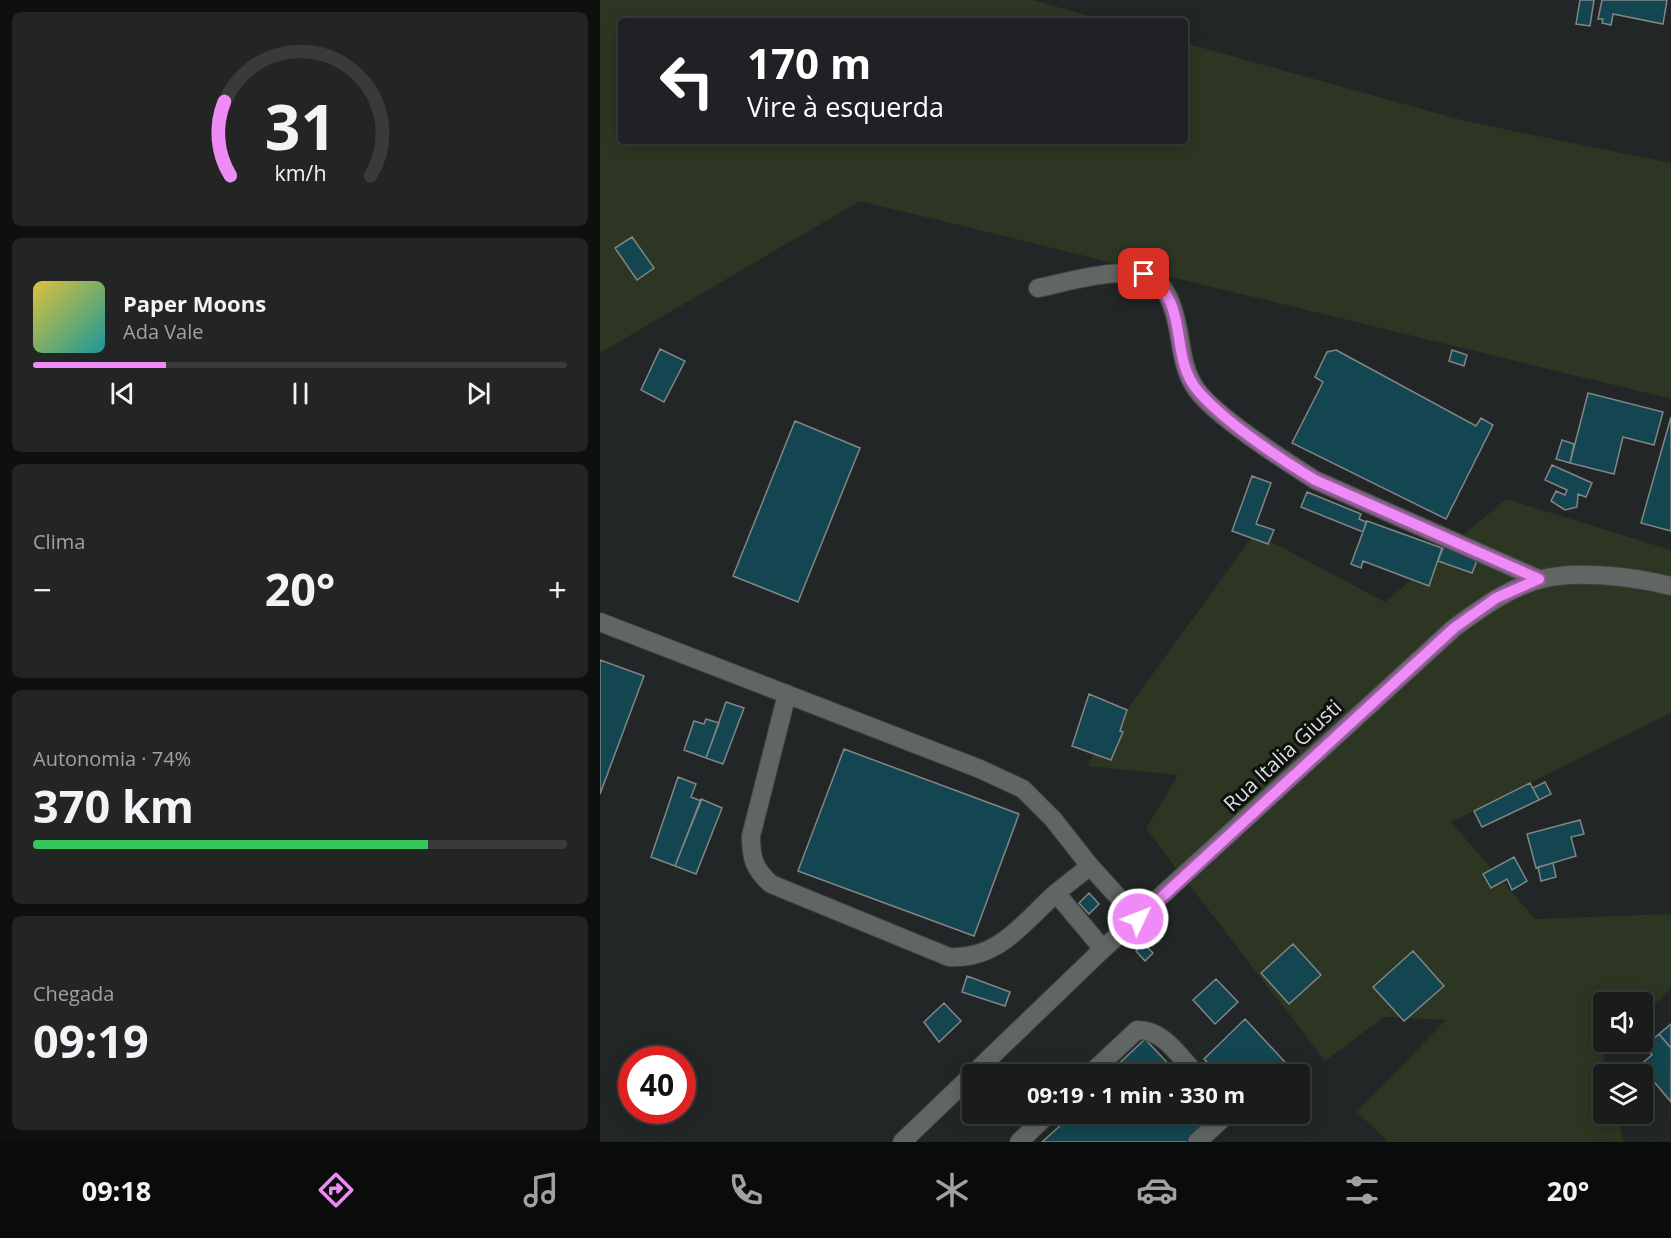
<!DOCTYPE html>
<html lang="pt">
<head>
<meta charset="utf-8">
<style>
  body { margin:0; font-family:"Open Sans",sans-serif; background:#232525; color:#f1f3f6; height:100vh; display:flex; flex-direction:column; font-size:22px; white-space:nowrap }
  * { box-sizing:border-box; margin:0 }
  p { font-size:20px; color:#9fa1a3 }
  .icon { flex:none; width:33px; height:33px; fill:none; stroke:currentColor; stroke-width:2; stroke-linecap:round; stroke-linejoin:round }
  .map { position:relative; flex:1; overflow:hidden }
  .side { display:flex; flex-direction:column; gap:12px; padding:12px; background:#0e0f0f; width:600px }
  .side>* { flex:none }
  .top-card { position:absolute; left:18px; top:18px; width:570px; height:126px; border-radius:6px; box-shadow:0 3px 15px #0003,0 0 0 2px #383a3b; background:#202124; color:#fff; overflow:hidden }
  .fabs { position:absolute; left:993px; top:992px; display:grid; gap:12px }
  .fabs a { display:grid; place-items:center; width:60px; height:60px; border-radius:6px; background:#1a1c1c; box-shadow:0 3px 15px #0003,0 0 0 2px #383a3b; font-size:30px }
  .speed { position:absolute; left:18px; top:1046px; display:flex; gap:12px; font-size:30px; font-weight:700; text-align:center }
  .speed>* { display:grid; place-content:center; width:78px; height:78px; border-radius:50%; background:#1a1c1c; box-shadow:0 3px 15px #0003,0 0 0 2px #383a3b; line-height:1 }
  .speed .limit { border:9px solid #d22; background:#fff; color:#111 }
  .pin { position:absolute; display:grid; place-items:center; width:51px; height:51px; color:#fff; margin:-26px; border-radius:12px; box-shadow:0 3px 9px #0006 }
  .me { position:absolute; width:66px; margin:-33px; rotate:47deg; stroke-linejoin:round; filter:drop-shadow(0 0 4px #0008) }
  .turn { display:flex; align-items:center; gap:21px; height:126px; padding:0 30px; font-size:27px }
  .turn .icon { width:78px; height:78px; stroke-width:2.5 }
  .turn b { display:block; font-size:42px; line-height:51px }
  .big { font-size:45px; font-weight:700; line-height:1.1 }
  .side .card { flex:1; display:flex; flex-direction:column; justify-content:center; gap:9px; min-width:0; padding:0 21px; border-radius:9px; background:#232525 }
  .side .dial { align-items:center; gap:0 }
  .dial svg { height:156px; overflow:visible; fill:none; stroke:#383a3b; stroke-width:7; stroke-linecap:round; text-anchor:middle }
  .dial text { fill:#f1f3f6; stroke:none }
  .song { display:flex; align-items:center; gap:18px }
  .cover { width:72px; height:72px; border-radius:9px; background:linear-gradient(135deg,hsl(50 70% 55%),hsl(180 70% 35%)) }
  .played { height:6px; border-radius:3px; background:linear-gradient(90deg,#ef8bf6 25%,#383a3b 25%) }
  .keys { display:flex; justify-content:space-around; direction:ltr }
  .heat { display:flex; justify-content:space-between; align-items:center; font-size:33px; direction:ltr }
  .charge { height:9px; border-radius:4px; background:linear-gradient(90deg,#34c759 74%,#383a3b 0) }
  .trip { position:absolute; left:362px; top:1064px; width:348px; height:60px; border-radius:6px; background:#1a1c1c; box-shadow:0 3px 15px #0003,0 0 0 2px #383a3b; font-weight:700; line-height:60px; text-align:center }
  .tabs { display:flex; height:96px; justify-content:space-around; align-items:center; background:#0a0b0b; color:#9fa1a3 }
  .tabs .icon { width:42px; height:42px }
  .tabs .active { color:#ef8bf6 }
  .tabs b { font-size:27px; color:#f1f3f6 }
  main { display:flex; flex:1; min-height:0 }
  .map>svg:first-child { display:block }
</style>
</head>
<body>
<main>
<section class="side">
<div class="card dial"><svg viewBox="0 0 100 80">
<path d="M14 69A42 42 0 1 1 86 69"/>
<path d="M14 69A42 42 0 0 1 11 31" stroke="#ef8bf6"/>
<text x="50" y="56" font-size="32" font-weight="700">31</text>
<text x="50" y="72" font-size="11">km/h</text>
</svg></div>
<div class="card">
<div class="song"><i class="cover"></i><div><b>Paper Moons</b><p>Ada Vale</p></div></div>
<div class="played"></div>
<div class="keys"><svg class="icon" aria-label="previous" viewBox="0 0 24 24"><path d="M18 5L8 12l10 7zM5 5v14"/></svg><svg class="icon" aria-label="pause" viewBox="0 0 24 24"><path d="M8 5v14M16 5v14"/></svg><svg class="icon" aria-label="next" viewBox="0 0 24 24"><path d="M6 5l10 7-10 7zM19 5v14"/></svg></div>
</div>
<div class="card"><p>Clima</p>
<div class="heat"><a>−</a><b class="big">20°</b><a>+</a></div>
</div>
<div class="card"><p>Autonomia · 74%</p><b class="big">370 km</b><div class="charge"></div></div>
<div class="card"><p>Chegada</p><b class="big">09:19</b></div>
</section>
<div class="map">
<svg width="1071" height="1142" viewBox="0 0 1071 1142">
  <rect width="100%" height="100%" fill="#232626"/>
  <path fill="#2c3622" d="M0,0H433L508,21H21V141H585V43L865,121L1071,163V399L260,201L0,353Z
    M906,499L1071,550V713L851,822L935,919L1071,914V988L1043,1016L1042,1002H1004V1041H1017L1003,1056L1007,1074H1004V1113H1017L1024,1142H788L757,1112L846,1020L784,1017L725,1061L546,829L578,775L486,766L655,533L785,602Z"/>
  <path fill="#134650" stroke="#828586" stroke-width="1.5" d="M980,0H994L990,26L976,24Z
    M1002,0H1067L1063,24L1013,14L1011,25L1002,23L1003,19H998Z
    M32,237L54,268L37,280L15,248Z
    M60,349L85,361L64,402L41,390Z
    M736,350L876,426L881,418L893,425L846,519L692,443L723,382L715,377L727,352Z
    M852,350L867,355L864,366L849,361Z
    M988,393L1063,412L1054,445L1023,437L1014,474L970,463Z
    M1071,417V531L1041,523Z
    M195,421L260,448L198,602L133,576Z
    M962,440L974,444L970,463L956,459Z
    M952,465L992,483L986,497L978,494L977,507L965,510L951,501L956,491L965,495L967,490L945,480Z
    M652,476L671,483L656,524L674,530L668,544L632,531Z
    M707,492L761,514L759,519L766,522L763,532L701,507Z
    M767,521L842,548L829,586L763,561L761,568L751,564Z
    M844,545L878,558L872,573L838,561Z
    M0,660L44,676L0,794Z
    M489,694L527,710L520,731L523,732L511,760L472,746Z
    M126,702L144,708L123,764L106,758Z
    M106,719L119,723L106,758L84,750L94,721L104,724Z
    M244,749L419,814L374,936L198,871Z
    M78,777L96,784L91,797L101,801L75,866L51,857Z
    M945,782L951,794L939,800L933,788Z
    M930,783L939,800L882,827L874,811Z
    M101,799L122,808L96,874L75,866Z
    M980,820L984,834L971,837L976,856L936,868L927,834Z
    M914,857L927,881L912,890L907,879L891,888L883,874Z
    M953,863L956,877L941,881L938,867Z
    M489,893L499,904L489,914L479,903Z
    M544,944L553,953L545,961L536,951Z
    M693,944L721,975L689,1004L661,973Z
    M813,951L844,986L804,1021L773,987Z
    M367,976L410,992L405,1006L362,992Z
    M616,979L638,1002L615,1024L593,1000Z
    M344,1003L361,1021L339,1042L324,1022Z
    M645,1019L696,1074H619L604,1059Z
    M1071,1024V1048L1059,1034Z
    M1059,1034L1071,1048V1102L1040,1065L1052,1055L1045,1046Z
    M545,1039L578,1074H508Z
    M467,1113H616L589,1142H442L462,1124L459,1120Z"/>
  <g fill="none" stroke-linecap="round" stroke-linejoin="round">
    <defs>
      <path id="minor" d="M438,288C469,282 532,261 558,283C569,292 574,310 577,324C582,346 582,369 596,389C615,416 685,461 715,480L939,579
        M0,622L380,769L423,789L453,819L490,866L538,919
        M187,694L151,836C151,858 154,869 171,884L349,957C398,960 422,924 456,893L503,949
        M456,893L490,866
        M373,1074L503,949L854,628C880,609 907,589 938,580C974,569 1035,577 1071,586
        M490,1074L537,1030C563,1029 580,1057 596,1074
        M302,1142L372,1075
        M419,1142L449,1113
        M597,1142L621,1120L623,1113"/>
    </defs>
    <use href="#minor" stroke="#3f4141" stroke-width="20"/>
    <use href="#minor" stroke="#616564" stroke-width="18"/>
  </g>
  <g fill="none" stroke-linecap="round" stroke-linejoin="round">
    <defs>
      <path id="route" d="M538,919L854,628L896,598L939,579L715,480C679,458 626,423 598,391C567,355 593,302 544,274"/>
    </defs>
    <use href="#route" stroke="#9b5aa0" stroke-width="15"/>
    <use href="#route" stroke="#ef8bf6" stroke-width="10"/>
  </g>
  <g text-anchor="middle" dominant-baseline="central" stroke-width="6" stroke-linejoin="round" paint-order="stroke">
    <g font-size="21" fill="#dcdede" stroke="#0e0f0f">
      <text transform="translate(682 755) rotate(-43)">Rua Italia Giusti</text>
    </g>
  </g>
</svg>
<div class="fabs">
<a><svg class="icon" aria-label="sound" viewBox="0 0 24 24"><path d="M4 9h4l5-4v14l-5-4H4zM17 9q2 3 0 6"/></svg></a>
<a><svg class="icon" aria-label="layers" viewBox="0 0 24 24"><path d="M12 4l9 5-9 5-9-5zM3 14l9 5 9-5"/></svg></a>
</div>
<div class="speed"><div class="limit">40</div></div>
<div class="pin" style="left:544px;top:274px;background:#d93025"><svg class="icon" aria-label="arrive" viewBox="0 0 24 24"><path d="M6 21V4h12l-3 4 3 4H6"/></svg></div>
<svg class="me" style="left:538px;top:919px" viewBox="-20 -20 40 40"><circle r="17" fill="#ef8bf6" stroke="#fff" stroke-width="3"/><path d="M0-11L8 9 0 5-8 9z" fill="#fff"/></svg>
<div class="trip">09:19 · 1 min · 330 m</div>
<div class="top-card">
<div class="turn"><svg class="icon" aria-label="left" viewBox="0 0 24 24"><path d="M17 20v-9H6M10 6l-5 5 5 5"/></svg><div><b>170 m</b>Vire à esquerda</div></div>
</div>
</div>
</main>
<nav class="tabs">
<b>09:18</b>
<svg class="icon active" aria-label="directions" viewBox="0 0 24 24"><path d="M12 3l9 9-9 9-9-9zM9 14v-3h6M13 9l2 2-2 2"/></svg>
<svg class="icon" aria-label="music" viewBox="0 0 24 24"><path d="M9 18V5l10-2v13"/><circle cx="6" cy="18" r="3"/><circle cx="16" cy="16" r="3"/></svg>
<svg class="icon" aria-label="phone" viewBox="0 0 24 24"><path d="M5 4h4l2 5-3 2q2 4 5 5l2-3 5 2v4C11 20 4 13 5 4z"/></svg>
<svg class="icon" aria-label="climate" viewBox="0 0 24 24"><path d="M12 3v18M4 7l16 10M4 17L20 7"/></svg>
<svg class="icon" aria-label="car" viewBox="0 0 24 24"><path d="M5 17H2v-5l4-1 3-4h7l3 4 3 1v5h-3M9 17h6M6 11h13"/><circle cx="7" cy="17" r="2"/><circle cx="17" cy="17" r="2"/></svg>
<svg class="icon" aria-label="filters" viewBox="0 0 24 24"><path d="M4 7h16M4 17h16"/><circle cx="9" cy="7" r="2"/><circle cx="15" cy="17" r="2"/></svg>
<b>20°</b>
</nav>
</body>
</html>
